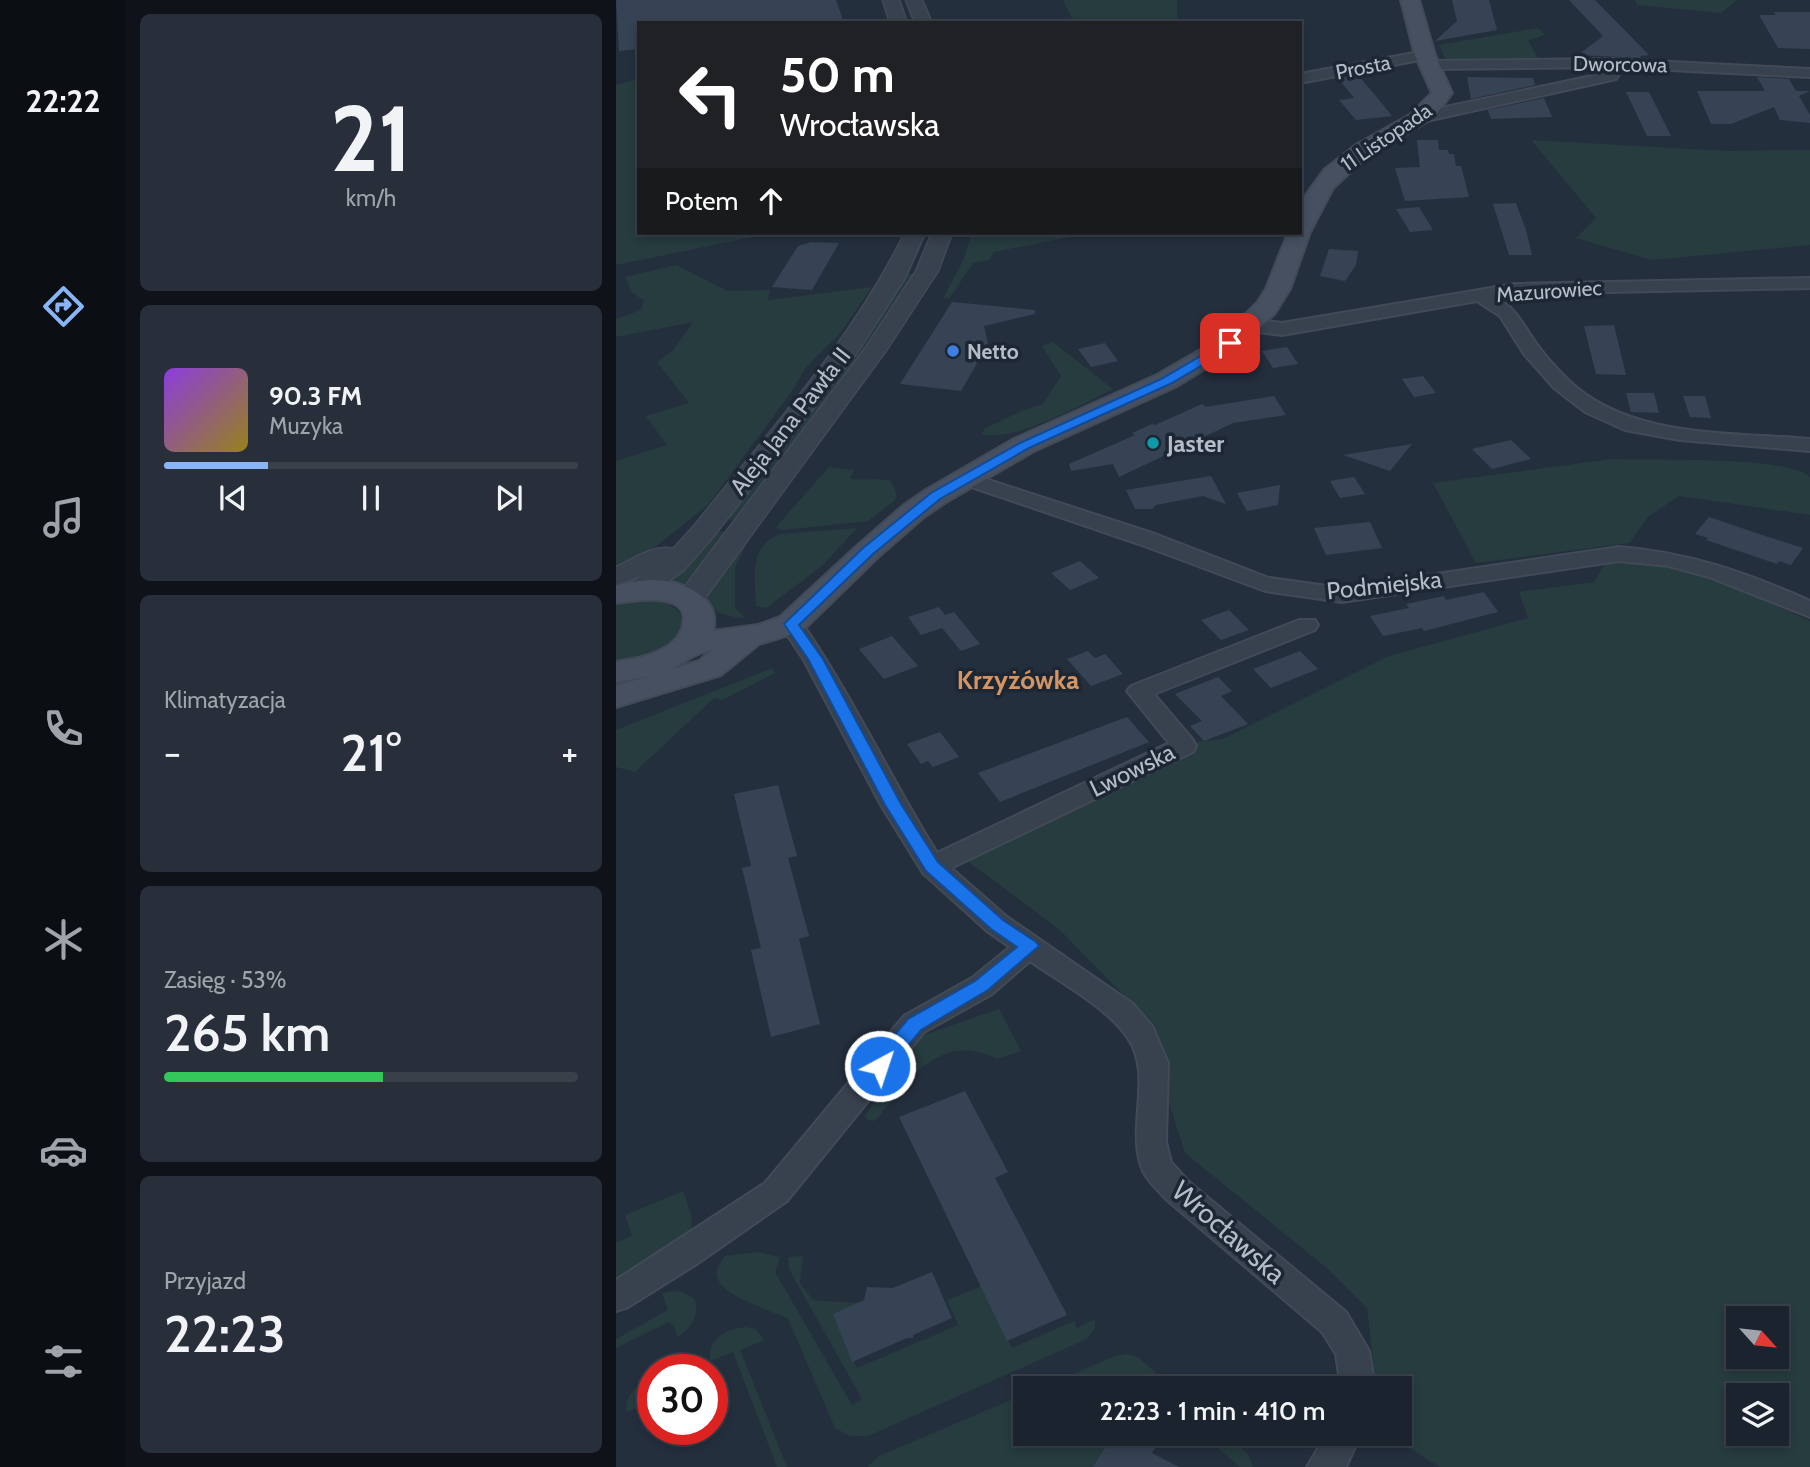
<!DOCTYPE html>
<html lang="pl">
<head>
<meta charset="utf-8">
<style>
  body { margin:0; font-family:Cabin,sans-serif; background:#282f3a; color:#f1f3f6; height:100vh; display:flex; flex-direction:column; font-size:26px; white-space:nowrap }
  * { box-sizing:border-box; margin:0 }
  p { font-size:23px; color:#a0a4aa }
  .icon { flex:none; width:38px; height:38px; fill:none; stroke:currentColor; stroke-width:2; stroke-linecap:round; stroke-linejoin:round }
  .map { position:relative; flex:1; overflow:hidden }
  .panel { display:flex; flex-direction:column; gap:14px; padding:14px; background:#0f1319; width:490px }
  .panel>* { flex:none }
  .banner { position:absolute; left:21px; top:21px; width:665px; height:214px; border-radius:0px; box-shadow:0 4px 10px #0003,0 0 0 2px #39404a; background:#202124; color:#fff; overflow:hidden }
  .needle { width:46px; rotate:117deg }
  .tools { position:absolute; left:1110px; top:1306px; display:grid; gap:14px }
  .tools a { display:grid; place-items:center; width:63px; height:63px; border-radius:0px; background:#1b232e; box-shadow:0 4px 10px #0003,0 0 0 2px #39404a; font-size:35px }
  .speed { position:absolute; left:21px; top:1354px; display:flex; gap:14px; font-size:35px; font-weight:700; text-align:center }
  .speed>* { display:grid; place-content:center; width:91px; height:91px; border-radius:50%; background:#1b232e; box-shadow:0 4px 10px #0003,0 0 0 2px #39404a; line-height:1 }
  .speed .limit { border:10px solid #d22; background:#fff; color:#111 }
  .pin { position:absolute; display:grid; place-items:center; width:60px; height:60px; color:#fff; margin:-30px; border-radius:14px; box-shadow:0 4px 10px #0006 }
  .me { position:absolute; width:77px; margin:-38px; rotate:40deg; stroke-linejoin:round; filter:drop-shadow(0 0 5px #0008) }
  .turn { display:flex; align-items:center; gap:24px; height:147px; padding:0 28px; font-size:32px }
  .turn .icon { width:91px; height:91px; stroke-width:2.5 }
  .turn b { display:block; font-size:49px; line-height:60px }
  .then { display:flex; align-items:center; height:66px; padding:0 28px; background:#0003; gap:14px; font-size:26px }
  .big { font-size:52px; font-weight:600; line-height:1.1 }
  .panel .card { flex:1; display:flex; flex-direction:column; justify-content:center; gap:10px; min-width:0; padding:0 24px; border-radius:10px; background:#282f3a }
  .panel .dial { align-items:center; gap:0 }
  .dial b { font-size:91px; line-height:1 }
  .song { display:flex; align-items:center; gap:21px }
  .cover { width:84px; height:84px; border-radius:10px; background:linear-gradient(135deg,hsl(270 70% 55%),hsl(50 70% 35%)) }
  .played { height:7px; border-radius:4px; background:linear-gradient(90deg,#8ab4f8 25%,#39404a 25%) }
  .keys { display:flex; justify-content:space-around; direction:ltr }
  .heat { display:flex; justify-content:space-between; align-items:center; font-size:38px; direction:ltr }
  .charge { height:10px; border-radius:5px; background:linear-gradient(90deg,#34c759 53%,#39404a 0) }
  .trip { position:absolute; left:397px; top:1376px; width:399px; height:70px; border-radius:0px; background:#1b232e; box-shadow:0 4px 10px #0003,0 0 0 2px #39404a; font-weight:600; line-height:70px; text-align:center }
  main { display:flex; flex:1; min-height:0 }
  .menu { display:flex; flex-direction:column; width:126px; justify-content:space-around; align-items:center; background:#0b0e12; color:#a0a4aa }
  .menu .icon { width:49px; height:49px }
  .menu .current { color:#8ab4f8 }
  .menu b { font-size:32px; color:#f1f3f6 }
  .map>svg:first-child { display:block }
</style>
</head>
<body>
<main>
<nav class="menu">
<b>22:22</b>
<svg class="icon current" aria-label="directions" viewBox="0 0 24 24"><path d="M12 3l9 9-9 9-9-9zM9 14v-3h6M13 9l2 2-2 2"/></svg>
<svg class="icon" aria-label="music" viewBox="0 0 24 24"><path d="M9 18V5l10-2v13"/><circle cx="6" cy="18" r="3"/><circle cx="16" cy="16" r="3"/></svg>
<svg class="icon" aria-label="phone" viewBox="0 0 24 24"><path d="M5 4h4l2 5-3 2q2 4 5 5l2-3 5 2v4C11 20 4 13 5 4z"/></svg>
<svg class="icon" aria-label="climate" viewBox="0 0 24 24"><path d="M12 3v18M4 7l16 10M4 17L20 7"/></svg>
<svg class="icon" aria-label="car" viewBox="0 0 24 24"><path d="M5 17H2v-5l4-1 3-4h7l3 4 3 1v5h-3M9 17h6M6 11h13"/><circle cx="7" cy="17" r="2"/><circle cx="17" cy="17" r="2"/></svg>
<svg class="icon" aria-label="filters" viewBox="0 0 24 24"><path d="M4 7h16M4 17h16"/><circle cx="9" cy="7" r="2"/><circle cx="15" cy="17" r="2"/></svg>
</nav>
<section class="panel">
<div class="card dial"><b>21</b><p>km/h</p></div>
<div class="card">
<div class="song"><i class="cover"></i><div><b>90.3 FM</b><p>Muzyka</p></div></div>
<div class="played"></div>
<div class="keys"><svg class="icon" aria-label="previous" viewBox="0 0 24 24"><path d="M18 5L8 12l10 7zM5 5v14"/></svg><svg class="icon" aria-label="pause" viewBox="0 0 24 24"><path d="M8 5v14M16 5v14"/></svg><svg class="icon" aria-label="next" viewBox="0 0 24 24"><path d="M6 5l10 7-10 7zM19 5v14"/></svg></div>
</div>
<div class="card"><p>Klimatyzacja</p>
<div class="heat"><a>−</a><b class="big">21°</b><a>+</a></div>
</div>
<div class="card"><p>Zasięg · 53%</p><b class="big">265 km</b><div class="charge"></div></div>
<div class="card"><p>Przyjazd</p><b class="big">22:23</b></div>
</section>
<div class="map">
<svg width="1194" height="1467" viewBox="0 0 1194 1467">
  <rect width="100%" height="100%" fill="#242f3e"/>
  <path fill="#263c3f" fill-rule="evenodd" d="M447,0H561V23H458Z
    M1019,0H1121L1105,13L1021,5Z
    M922,28L929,35L912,40L923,60L831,62L823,45Z
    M23,79V233H157L0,265V85Z
    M915,140L1110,151L1194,150V245L1036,260L960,238L980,218Z
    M356,233H475L378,252L373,260L357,263L333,299L327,298L347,261Z
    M60,265L111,291L154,290L152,300L256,287L223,335L191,366L174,394L92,505L29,555L0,566V461L51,445L30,416L73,403L41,362L57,350L77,322L0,337V319L25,310L28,301L16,292L9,277Z
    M291,274H299L267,325L117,520L109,519L258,329Z
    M437,342L497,389C468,403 396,444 366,434L368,429L405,411L427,404L445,376L426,346Z
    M996,459C1035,461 1169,455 1194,477V515L1063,496L1032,517L1013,543L860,563L817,483Z
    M213,467L238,470L234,479C249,481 262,477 275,481L281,495L278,501L252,521L167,530L160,527Z
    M241,528L206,566L150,608L140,606C139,577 132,547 164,534Z
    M101,531L110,532L66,586L54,583L64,575Z
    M130,535L135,536L119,567V608L127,615V618C109,616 94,612 86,595Z
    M1041,562L1114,585L1194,621V1467H824L769,1433H784V1388H760L751,1308L712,1269L569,1153L524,1012L444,930L350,860L579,742L607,739L773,656L912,618L903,592L978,582L989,564ZM1122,1318H1160V1356H1122ZM1122,1395H1160V1433H1122Z
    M36,599C57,604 69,610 67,633L46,653L0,664V603Z
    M156,668L159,673L106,700L98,698L19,772L0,767V730Z
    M383,1009L405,1051L381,1059C327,1031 292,1077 262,1118L258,1121L251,1120L249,1116L281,1073L290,1050L302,1037Z
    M67,1191C73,1208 81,1222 71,1238L0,1279V1243L16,1236L9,1215Z
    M141,1252L164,1257L159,1272L236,1405L246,1399L173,1269L172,1257L187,1256L184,1283L197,1300L254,1304L221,1318L241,1368L342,1325L331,1300L366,1286L396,1348L458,1321L461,1328L479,1319V1328L471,1339L252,1436H234L219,1428L172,1319C154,1309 97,1295 101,1271C102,1266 106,1260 109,1256Z
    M55,1291L67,1292L79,1299C83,1316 76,1328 62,1337L58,1326L53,1322L0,1348V1339L52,1310L46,1293Z
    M129,1327L139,1329L149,1340L124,1350L171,1467H161L117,1352L94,1361C91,1339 110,1329 129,1327Z
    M512,1354L523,1358L557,1388H425L499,1356Z
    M37,1377V1402L11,1412C8,1396 22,1383 37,1377Z
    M409,1394L410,1433H505L484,1467H251L263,1456Z
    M585,1433H609L632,1454L637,1467H624Z"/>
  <path fill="#364354" d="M0,0H220L228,23H23V49L3,51Z
    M836,0H873L881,30L819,41L841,21Z
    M953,0H979L1033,55L1024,56L1025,58L962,55L987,36Z
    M1158,12H1194V49L1162,48L1143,15H1160Z
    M742,75L764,101L776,116L740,120L723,100L738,98L722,78Z
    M851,77L917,78L919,85L855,99Z
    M1141,77L1173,79L1180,91H1194L1183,96L1194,115V123L1164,120L1158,107L1115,124H1095L1081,91H1149Z
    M1010,92H1033L1055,136H1031Z
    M928,98L936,117L875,119L872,110Z
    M801,140H822L823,150H832L833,154H838L840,166H845L853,197L789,201L779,168L804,167Z
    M900,203L910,230L916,255H893L877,204Z
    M803,207L817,230L794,232L780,209Z
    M195,242L223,243L196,290L156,287L182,246Z
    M713,249L742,251L740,265L729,281L704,276Z
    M336,302L419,310V314L368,326L372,344L345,391L284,384Z
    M998,325L1010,375L980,374L968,326Z
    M489,343L502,361L475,367L462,349Z
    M671,347L682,364L657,368L646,351Z
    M807,376L820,393L798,397L786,379Z
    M1010,393H1038L1043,413L1015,412Z
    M658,396L670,415L617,423L503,477L497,464L455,471L453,464L519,435L516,433L536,424L539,425L586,404L590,407Z
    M1067,396H1089L1095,418L1074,417Z
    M895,440L915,459L876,469L856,449Z
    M796,444L774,471L727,455Z
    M595,476L610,504L587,496L540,505L536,509H519L510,490Z
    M738,477L749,494L724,498L714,481Z
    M664,485L662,505L631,511L621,493Z
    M1093,517L1140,533L1187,548L1175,565L1163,561L1161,564L1090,540L1092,538L1079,534Z
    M754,522L766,548L710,555L698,528Z
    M464,561L483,578L454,590L435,573Z
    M868,592L882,612L808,631L806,628L767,636L754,616L793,608L790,604L828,596L830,600Z
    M323,607L329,615L338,612L364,644L345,651L326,628L305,635L292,617Z
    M613,610L633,630L605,640L585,620Z
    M276,636L302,666L268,679L243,649Z
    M472,651L479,658L489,654L507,674L475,686L451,659Z
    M684,651L702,669L655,688L637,669Z
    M602,677L616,691L605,696L632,724L588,741L574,726L586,721L559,694Z
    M511,717L533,742L384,802L362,773Z
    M324,732L343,757L317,767L312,761L305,764L291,744Z
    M162,785L181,856L172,858L193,936L183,939L204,1024L155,1037L135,950L145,948L126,868L135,866L118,794Z
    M349,1091L392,1172L379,1178L451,1315L391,1341L283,1117Z
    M316,1272L336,1318L297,1335V1338H291L236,1362L217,1314L248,1300L251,1287L277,1288Z
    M498,1433H548L536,1453L563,1467H477Z"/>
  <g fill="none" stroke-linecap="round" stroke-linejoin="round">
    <defs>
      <path id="minor" d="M809,51L814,52L816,55L814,58L684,83V74Z
        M995,59L1194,69V77L995,67L814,69L807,65L814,61Z
        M995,72L1000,73L1002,76L1000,79L806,122L798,117L806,112Z
        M1194,278V288L899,294L881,298C903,311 907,326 922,346C930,357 940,368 950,378C1010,439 1115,432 1194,439V451L1064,440L1009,430L969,412L938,388L908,354L884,316L861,301L666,335L634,331L625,325L634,319L666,323L899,284Z
        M348,472L539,534L653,578L726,588L1003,547C1071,552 1132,573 1194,601V617L1093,577L1053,566L1003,561L726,602L649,591L523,544L341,482L338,478L341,474Z
        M175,617L183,619C235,693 273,776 321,853L553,743L515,696L511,691L515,686L683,620H699L702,625L699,630L538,694L577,740L580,746L577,752L335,868L391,917L517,1004L536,1026L552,1063L550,1142L555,1162L573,1182L730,1312L753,1351L759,1388H725L720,1354L706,1332L551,1200C543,1191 532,1182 527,1171C509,1129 538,1076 512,1038C492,1008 444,982 414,961L376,994L308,1032L171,1201L79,1265L12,1307L0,1311V1280L149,1183L288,1016L356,978L394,947L371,931L307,873L265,805L188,660L164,624L167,619Z
        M711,1433H745L730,1467H691Z"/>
      <path id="tertiary" d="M267,0H283L291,23H274Z
        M290,0H306L316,23H299Z
        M289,233H309L289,278L242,351L96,538L68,570L34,595L24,597L14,595L10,589L26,575L0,585V567C18,559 38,544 57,549L78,526C153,432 235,342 289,233Z
        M316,233H336L322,271L271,349L83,606L73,608L63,606L59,600L63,594L251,346L300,271Z"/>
      <path id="secondary" d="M785,0H803L819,55L836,93L818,117L745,162L717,188L694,232L674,289L659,313L623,348L559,387L418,451L330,502L308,517L262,557L186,631L143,644L105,675L0,707V686L34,676L0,682V662C18,659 37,656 52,646C60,640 66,633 67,624C74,590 17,601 0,603V585C11,583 22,581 33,580C63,579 106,595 97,631L142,625L164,617L242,545L288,505L310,490L398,439L541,375L605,338L641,303L650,289L672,233H684V203L709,169L740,145L794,115L816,93L799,55ZM96,650L83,661L54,670C69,662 80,652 96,650Z"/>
    </defs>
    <use href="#minor" stroke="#414a57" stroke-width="4"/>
    <use href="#tertiary" stroke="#414a57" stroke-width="3"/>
    <use href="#secondary" stroke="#414a57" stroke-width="4"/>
    <use href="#minor" fill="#38414e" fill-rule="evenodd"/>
    <use href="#tertiary" fill="#38414e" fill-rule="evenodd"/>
    <use href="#secondary" fill="#465061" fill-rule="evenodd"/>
  </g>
  <path fill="#1a73e8" stroke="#114b97" stroke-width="2" d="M614,339L619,340V346L554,384L413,448L324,499L257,554L183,625L207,659L285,804L322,862L387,920L420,942L423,946L372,990L305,1030L270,1072L264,1074L257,1072L254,1066L257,1061L292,1019L359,981L401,947L375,929L310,871L269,805L192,659L168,624L247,548L315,493L404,443L545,379Z"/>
  <circle fill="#3f7fe0" stroke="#1d2633" stroke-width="2.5" cx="337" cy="351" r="7"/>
  <circle fill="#0f9aa8" stroke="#1d2633" stroke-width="2.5" cx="537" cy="443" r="7"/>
  <g text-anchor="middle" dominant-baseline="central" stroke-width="7" stroke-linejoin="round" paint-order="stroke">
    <g font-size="21" fill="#b4bcc9" stroke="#1d2633">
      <text transform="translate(1004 64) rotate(1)">Dworcowa</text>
      <text transform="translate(747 67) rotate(-11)">Prosta</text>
      <text transform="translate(770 137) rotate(-34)">11 Listopada</text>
      <text transform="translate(933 291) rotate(-4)">Mazurowiec</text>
    </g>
    <g font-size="21" font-weight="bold" fill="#b4bcc9" stroke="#1d2633" text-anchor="start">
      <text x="351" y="351">Netto</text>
    </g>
    <g font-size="24" fill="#b4bcc9" stroke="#1d2633">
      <text transform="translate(174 421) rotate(-52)">Aleja Jana Pawła II</text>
      <text transform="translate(768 585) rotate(-6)">Podmiejska</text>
      <text transform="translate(516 770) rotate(-26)">Lwowska</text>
    </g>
    <g font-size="24" font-weight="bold" fill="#b4bcc9" stroke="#1d2633" text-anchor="start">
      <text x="551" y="443">Jaster</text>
    </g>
    <g font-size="26" font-weight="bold" fill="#d59563" stroke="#1d2633">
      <text x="402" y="680">Krzyżówka</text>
    </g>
    <g font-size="28" fill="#b4bcc9" stroke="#1d2633">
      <text transform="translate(613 1232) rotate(41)">Wrocławska</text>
    </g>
  </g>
</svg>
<div class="tools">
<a><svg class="needle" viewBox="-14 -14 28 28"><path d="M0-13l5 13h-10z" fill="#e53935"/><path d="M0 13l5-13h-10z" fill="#a0a4aa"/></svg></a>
<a><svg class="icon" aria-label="layers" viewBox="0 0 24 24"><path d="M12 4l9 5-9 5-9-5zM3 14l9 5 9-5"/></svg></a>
</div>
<div class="speed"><div class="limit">30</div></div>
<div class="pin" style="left:614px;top:343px;background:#d93025"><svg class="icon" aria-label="arrive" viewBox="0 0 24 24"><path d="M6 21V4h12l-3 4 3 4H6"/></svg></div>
<svg class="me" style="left:264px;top:1066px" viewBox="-20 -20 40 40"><circle r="17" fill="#1a73e8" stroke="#fff" stroke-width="3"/><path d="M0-11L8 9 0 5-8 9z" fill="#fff"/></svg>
<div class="trip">22:23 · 1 min · 410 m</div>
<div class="banner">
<div class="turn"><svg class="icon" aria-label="left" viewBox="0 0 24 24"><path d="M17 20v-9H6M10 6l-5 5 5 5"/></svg><div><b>50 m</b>Wrocławska</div></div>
<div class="then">Potem<svg class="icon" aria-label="ahead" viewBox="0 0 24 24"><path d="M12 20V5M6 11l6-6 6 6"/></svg></div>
</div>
</div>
</main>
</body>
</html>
